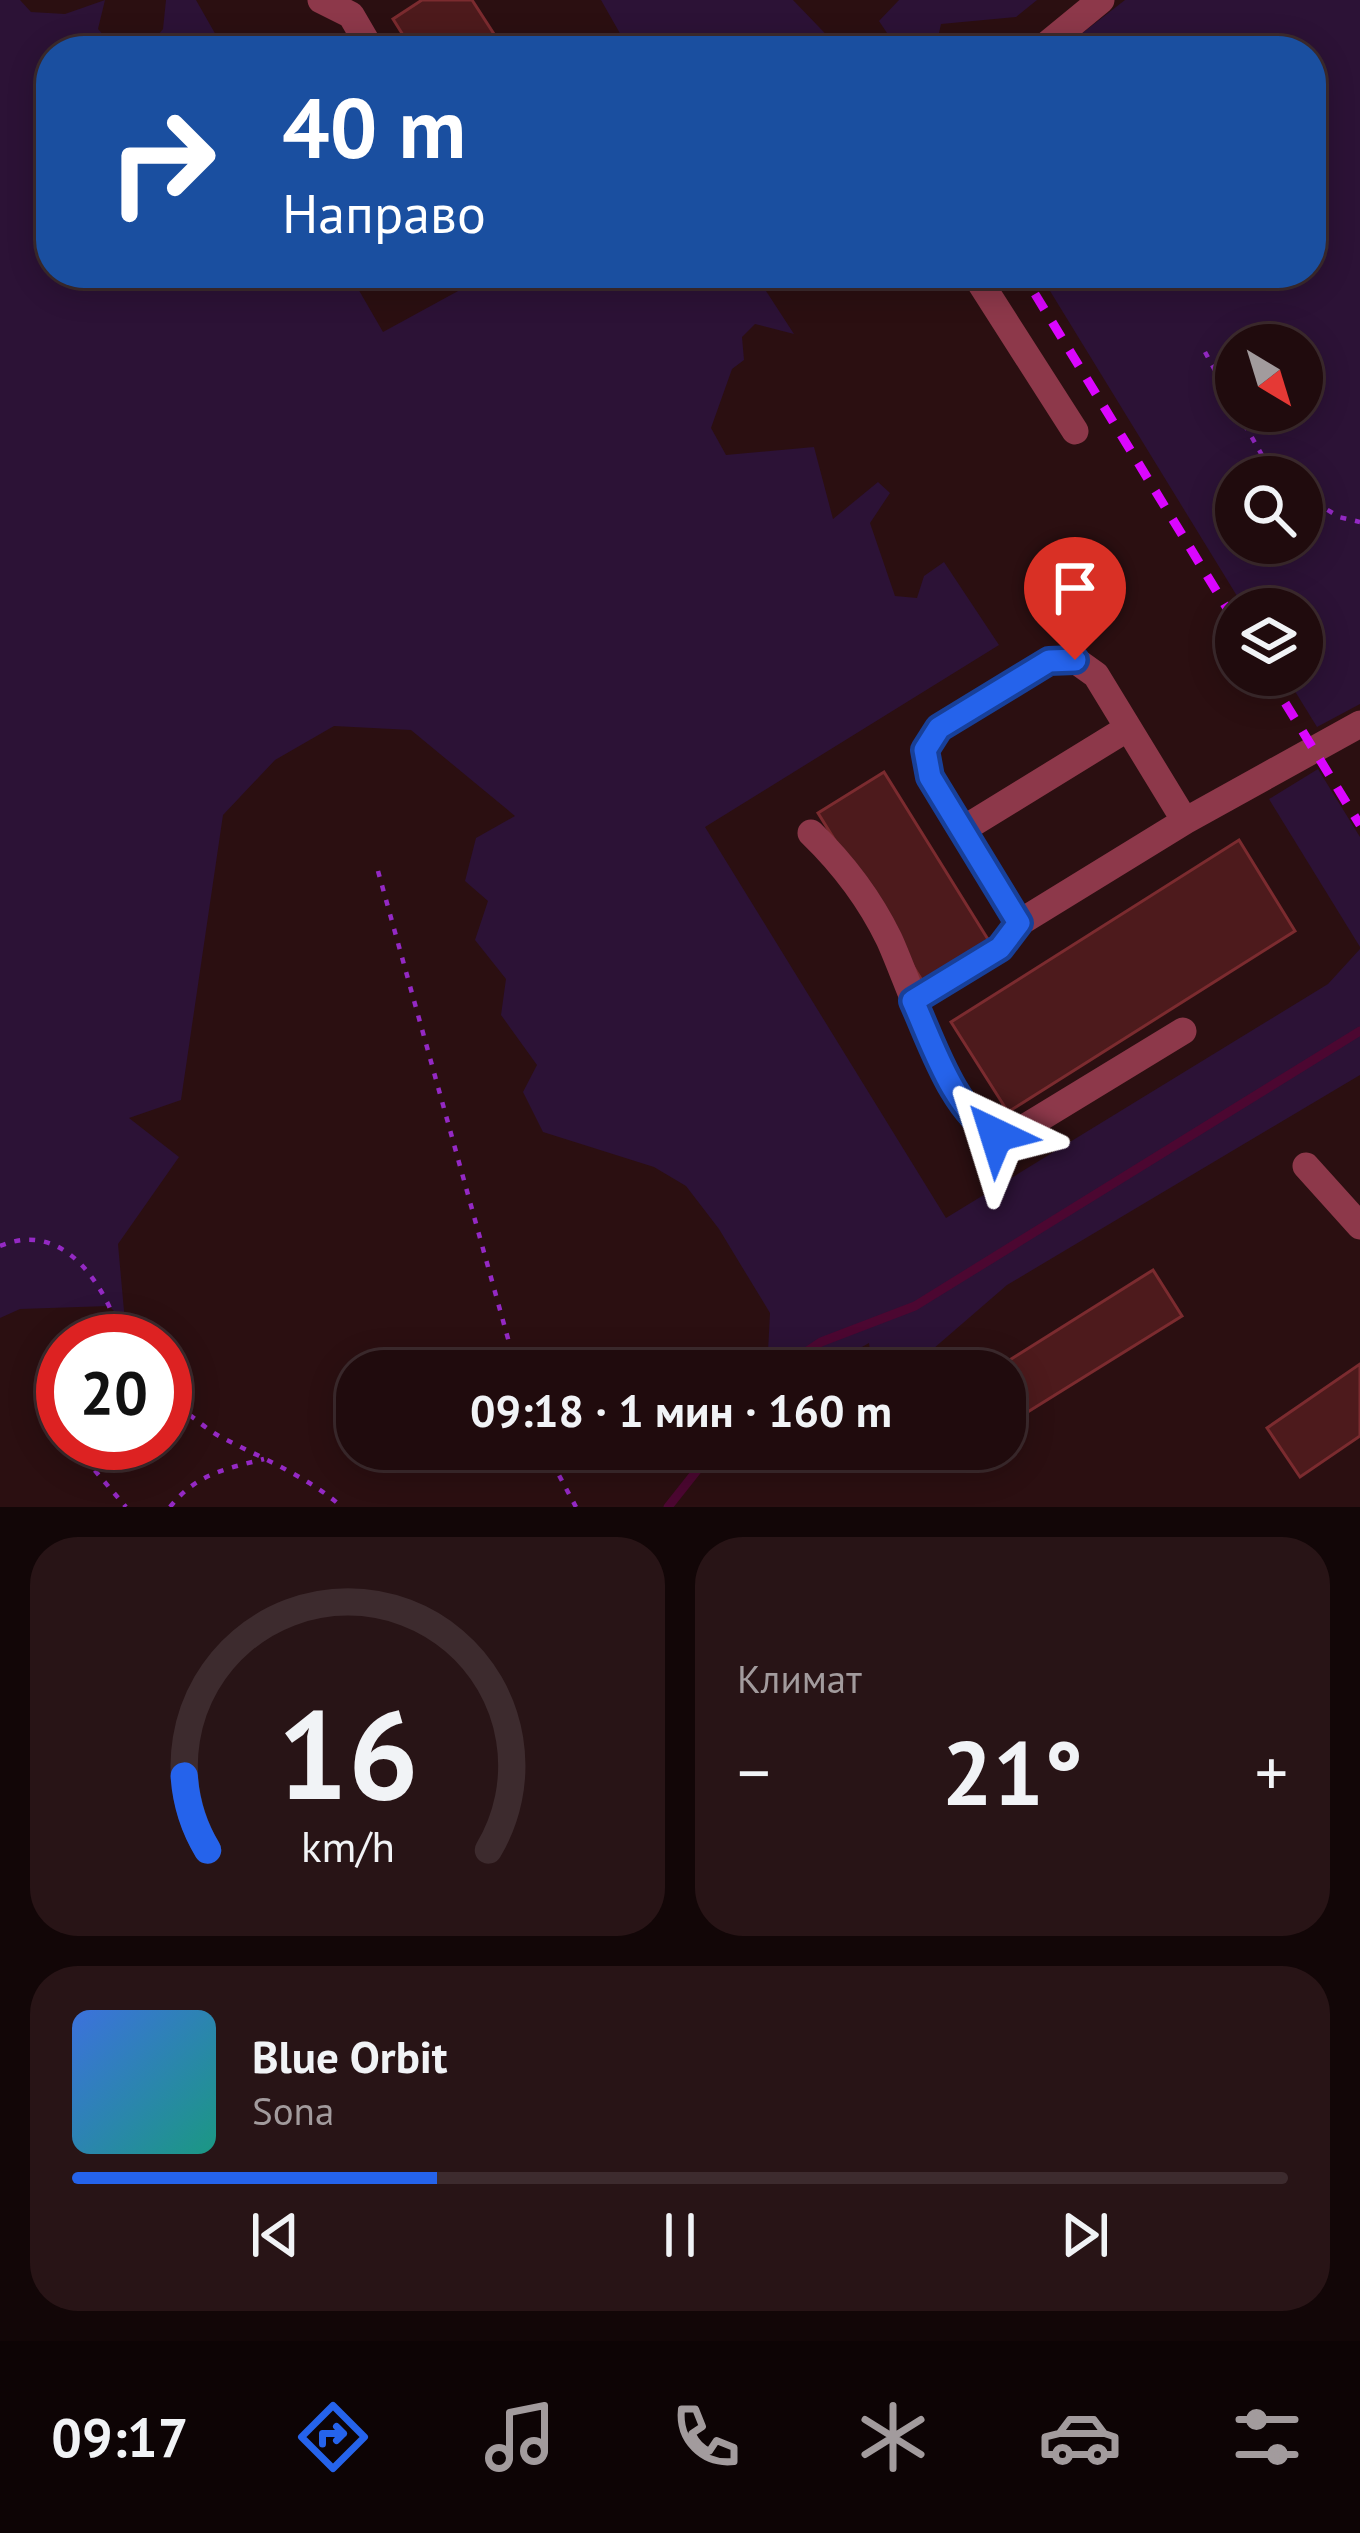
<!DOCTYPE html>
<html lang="ru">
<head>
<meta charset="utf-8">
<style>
  body { margin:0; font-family:"PT Sans",sans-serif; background:#281416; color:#f1f3f6; height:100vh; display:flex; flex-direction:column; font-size:45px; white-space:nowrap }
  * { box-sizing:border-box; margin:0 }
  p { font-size:39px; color:#a29b9d }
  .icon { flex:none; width:66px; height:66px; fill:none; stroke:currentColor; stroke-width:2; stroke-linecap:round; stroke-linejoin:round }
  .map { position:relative; height:1507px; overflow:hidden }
  .details { display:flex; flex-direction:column; gap:30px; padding:30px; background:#120607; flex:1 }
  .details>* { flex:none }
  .top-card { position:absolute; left:36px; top:36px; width:1290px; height:252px; border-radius:48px; box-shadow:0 6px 30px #0003,0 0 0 3px #3d2b2e; background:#1a4fa0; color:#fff; overflow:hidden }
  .needle { width:78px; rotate:142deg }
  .controls { position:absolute; left:1215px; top:324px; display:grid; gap:24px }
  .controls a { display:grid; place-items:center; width:108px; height:108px; border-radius:50%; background:#200b0d; box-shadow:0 6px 30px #0003,0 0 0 3px #3d2b2e; font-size:60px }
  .speed { position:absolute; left:36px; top:1314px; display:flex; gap:24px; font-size:60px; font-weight:700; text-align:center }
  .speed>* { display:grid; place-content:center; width:156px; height:156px; border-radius:50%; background:#200b0d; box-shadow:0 6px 30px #0003,0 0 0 3px #3d2b2e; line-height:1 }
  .speed .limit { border:18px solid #d22; background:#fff; color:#111 }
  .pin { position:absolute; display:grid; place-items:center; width:102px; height:102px; color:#fff; margin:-123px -51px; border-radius:50% 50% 50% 0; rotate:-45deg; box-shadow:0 0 12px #0007 }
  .pin .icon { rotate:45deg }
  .me { position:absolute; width:132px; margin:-66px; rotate:319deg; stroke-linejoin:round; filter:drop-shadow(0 0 9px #0008) }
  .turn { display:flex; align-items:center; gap:42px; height:252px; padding:0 48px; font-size:54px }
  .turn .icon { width:156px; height:156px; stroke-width:2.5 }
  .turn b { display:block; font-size:84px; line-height:102px }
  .big { font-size:90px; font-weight:700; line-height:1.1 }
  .details .widget { flex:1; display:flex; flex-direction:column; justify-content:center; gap:18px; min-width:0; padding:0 42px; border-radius:48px; background:#281416 }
  .details .dial { align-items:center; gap:0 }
  .dial svg { height:312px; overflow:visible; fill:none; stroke:#3d2b2e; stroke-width:7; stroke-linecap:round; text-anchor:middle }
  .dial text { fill:#f1f3f6; stroke:none }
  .song { display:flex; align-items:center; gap:36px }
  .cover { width:144px; height:144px; border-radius:18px; background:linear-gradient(135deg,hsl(220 70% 55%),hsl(170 70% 35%)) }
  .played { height:12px; border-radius:6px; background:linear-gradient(90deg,#2563eb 30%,#3d2b2e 30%) }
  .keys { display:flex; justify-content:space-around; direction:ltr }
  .heat { display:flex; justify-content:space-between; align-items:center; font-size:66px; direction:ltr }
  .details .tiles { flex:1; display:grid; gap:30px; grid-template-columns:1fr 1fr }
  .widget:last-child { grid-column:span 2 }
  .trip { position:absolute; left:336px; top:1350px; width:690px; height:120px; border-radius:48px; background:#200b0d; box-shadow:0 6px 30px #0003,0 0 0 3px #3d2b2e; font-weight:700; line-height:120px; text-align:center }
  .tabs { display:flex; height:192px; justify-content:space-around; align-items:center; background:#0d0405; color:#a29b9d }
  .tabs .icon { width:84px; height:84px }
  .tabs .selected { color:#2563eb }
  .tabs b { font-size:54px; color:#f1f3f6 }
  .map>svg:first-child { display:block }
</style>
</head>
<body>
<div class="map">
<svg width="1360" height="1507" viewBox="0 0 1360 1507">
  <rect width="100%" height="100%" fill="#2b0f11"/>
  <path fill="#2c1236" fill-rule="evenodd" d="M0,0H20L31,12L65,14L105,0L98,29L117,50L153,41L163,29L166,0H196L225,51H51V273H349L383,332L491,273H760L759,280L794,334L755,324L742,337L744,360L732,369L711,428L726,455L814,447L833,519L878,482L890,493L870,523L895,596L917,598L924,576L944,562L999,645L705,827L946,1218L1328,984L1360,949V1075L1007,1285L933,1349V1371H873L869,1343L819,1371H767L770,1313L719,1229L686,1186L654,1167L543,1132L523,1092L537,1065L501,1015L506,979L475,940L488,901L465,881L476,838L515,816L411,730L334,726L275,760L223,815L181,1100L129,1118L179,1157L118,1244L125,1322L109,1306L20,1309L0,1318Z
    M601,0H793L842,51H630Z
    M899,0H1037L1016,17L941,24L936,47L899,51L879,21Z
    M1125,0H1360V704L1317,727L1285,675H1302V609H1245L1039,273H1311V51H1059ZM1236,345H1302V411H1236ZM1236,477H1302V543H1236Z
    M1318,769L1360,837V947L1269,799Z"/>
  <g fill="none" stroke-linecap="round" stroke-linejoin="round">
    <path stroke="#4c0731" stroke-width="9" d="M777,1371L821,1342L915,1306L1360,1031
      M800,1449L811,1466
      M668,1507L714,1449"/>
  </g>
  <path fill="#4d1a1c" stroke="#7b2b2f" stroke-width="3" d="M422,0H472L505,51H413L393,19Z
    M884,772L989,941L923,982L818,813Z
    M1239,840L1295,931L1008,1112L951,1022Z
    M1153,1270L1182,1316L1005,1426V1371H992Z
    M1360,1364V1436L1300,1477L1267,1428Z"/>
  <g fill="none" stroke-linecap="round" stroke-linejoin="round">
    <path stroke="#9429c4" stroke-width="4.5" stroke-dasharray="6 9" stroke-linecap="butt" d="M1205,352L1236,409
      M1237,411L1263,457L1282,477
      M1302,494L1339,517L1360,522
      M378,871L517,1371
      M0,1246C50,1225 86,1260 108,1304C114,1316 115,1329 121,1341
      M165,1398C185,1409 200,1425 219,1436C261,1458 307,1476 342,1507
      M165,1414L186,1413
      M545,1449L576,1507
      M85,1459L126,1507
      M170,1507C196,1474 225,1469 264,1459"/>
    <path stroke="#8d384a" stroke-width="27" d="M321,0L351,15L372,51
      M1039,51L1101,0
      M974,273L1075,431
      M1075,660L1096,675L1185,821L1019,923L930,777L925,750L939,728L1049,661Z
      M1185,821L1360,724
      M962,830L1128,728
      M811,833C842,863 870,900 889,939C907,977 955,1125 995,1135C1002,1137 1008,1134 1014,1134L1183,1031
      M913,1001L1000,948L1019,923
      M1306,1166L1360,1226"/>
    <path stroke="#da06ff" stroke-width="9" stroke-dasharray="18 15" stroke-linecap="butt" d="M1035,294L1236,623
      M1268,675L1360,825"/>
  </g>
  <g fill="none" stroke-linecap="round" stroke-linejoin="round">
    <defs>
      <path id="route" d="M996,1135C953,1110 933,1045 913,1001L1000,948L1019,923L930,777L925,750L939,728L1049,661L1075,660"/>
    </defs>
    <use href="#route" stroke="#184099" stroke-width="30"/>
    <use href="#route" stroke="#2563eb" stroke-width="21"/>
  </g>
</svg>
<div class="controls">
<a><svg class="needle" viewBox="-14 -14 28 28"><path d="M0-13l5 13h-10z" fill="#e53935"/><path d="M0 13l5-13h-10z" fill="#a29b9d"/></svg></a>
<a><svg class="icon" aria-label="search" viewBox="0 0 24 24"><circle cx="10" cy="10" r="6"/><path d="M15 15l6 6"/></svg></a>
<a><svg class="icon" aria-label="layers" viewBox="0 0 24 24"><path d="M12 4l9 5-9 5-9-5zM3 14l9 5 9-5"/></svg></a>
</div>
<div class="speed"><div class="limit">20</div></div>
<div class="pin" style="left:1075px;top:660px;background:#d93025"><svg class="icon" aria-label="arrive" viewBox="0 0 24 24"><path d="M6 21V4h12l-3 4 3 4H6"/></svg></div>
<svg class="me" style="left:996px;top:1135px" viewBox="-20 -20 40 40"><path d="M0-17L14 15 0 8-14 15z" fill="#2563eb" stroke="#fff" stroke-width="4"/></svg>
<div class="trip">09:18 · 1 мин · 160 m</div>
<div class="top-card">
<div class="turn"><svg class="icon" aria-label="right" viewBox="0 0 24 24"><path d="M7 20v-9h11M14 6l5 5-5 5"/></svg><div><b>40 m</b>Направо</div></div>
</div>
</div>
<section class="details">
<div class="tiles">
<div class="widget dial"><svg viewBox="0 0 100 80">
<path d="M14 69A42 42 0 1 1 86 69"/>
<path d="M14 69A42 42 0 0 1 8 50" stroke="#2563eb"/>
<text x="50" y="56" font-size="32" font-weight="700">16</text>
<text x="50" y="72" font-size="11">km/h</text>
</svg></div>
<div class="widget"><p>Климат</p>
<div class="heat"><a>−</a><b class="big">21°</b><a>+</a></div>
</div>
<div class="widget">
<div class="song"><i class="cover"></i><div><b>Blue Orbit</b><p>Sona</p></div></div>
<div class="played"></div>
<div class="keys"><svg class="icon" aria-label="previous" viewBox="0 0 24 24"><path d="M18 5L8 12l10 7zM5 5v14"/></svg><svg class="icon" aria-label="pause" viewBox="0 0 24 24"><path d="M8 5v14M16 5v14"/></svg><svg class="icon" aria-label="next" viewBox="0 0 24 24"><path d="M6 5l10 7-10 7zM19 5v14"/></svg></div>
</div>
</div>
</section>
<nav class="tabs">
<b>09:17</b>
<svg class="icon selected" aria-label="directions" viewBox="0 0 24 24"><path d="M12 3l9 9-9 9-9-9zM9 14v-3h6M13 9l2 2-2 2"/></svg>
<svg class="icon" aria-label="music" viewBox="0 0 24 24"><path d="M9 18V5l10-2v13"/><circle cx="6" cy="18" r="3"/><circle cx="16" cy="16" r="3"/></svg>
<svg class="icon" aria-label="phone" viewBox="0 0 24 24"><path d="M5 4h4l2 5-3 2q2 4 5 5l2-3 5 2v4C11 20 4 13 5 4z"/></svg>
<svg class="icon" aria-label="climate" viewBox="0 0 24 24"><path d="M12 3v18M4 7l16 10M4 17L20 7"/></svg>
<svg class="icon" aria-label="car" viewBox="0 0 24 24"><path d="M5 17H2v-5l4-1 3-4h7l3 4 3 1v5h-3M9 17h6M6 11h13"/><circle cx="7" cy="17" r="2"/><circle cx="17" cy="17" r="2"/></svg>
<svg class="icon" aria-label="filters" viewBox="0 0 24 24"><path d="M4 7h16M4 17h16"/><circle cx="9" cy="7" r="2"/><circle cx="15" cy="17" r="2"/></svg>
</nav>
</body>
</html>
